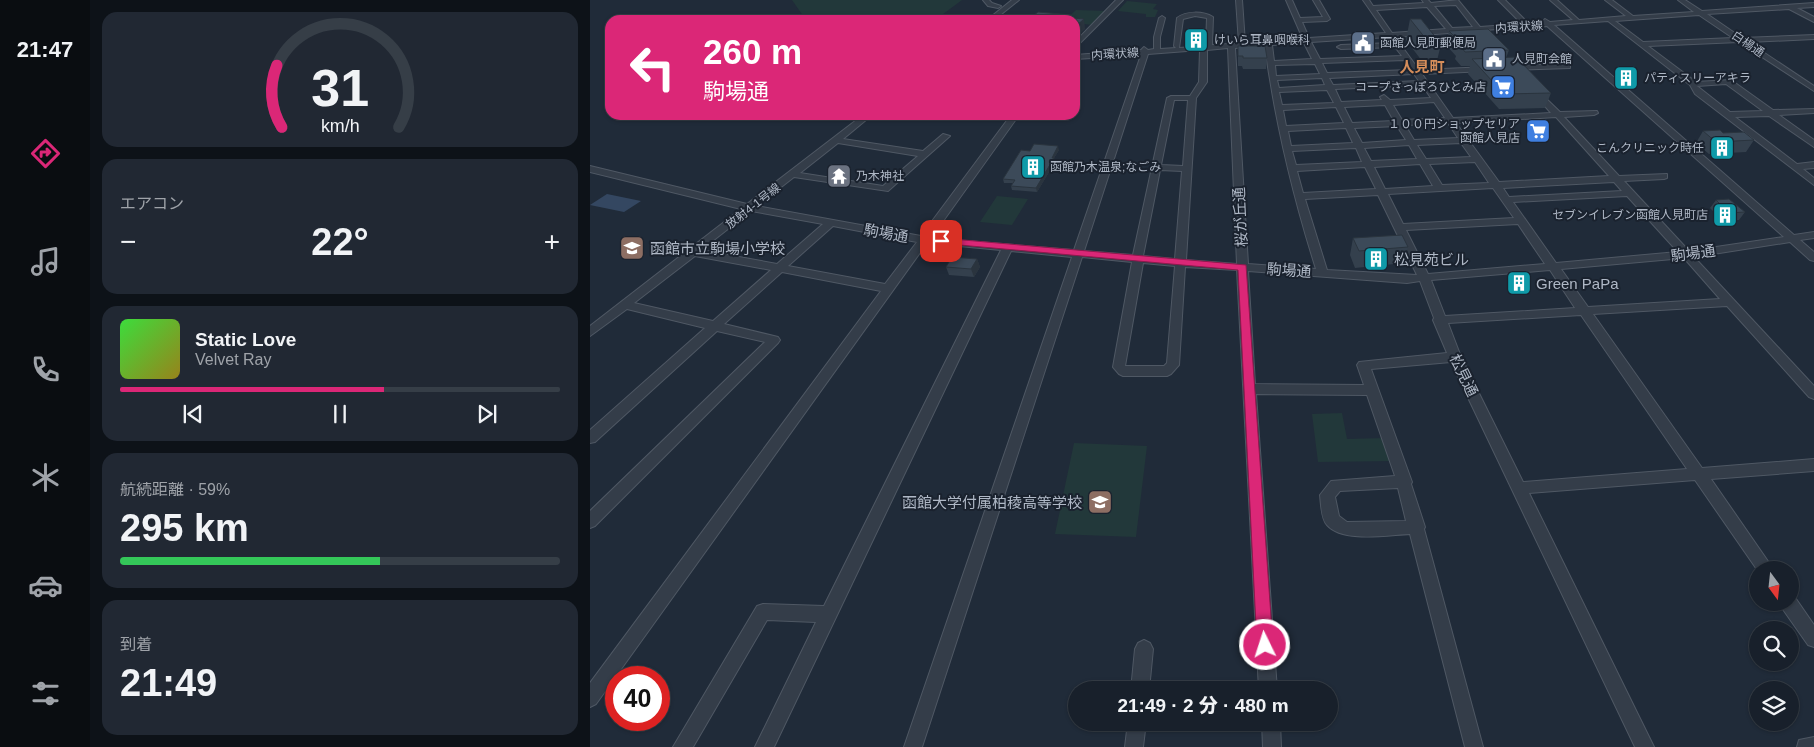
<!DOCTYPE html>
<html lang="ja">
<head>
<meta charset="utf-8">
<style>
  body { margin:0; font-family:Arial,"Noto Sans JP",sans-serif; background:#212833; color:#f1f3f6; height:100vh; display:flex; flex-direction:column; font-size:19px; white-space:nowrap }
  * { box-sizing:border-box; margin:0 }
  p { font-size:16px; color:#9fa3a9 }
  .icon { flex:none; width:28px; height:28px; fill:none; stroke:currentColor; stroke-width:2; stroke-linecap:round; stroke-linejoin:round }
  .map { position:relative; flex:1; overflow:hidden }
  .sheet { display:flex; flex-direction:column; gap:12px; padding:12px; background:#0d1218; width:500px }
  .sheet>* { flex:none }
  .hud { position:absolute; left:15px; top:15px; width:475px; height:105px; border-radius:15px; box-shadow:0 1px 4px #0004,0 0 0 1px #363e47; background:#db2777; color:#fff; overflow:hidden }
  .needle { width:32px; rotate:165deg }
  .buttons { position:absolute; left:1159px; top:561px; display:grid; gap:10px }
  .buttons a { display:grid; place-items:center; width:50px; height:50px; border-radius:50%; background:#18202b; box-shadow:0 1px 4px #0004,0 0 0 1px #363e47; font-size:25px }
  .speed { position:absolute; left:15px; top:666px; display:flex; gap:10px; font-size:25px; font-weight:700; text-align:center }
  .speed>* { display:grid; place-content:center; width:65px; height:65px; border-radius:50%; background:#18202b; box-shadow:0 1px 4px #0004,0 0 0 1px #363e47; line-height:1 }
  .speed .limit { border:8px solid #d22; background:#fff; color:#111 }
  .pin { position:absolute; display:grid; place-items:center; width:42px; height:42px; color:#fff; margin:-21px; border-radius:10px; box-shadow:0 2px 8px #0006 }
  .me { position:absolute; width:55px; margin:-28px; rotate:356deg; stroke-linejoin:round; filter:drop-shadow(0 0 4px #0008) }
  .turn { display:flex; align-items:center; gap:18px; height:105px; padding:0 15px; font-size:22px }
  .turn .icon { width:65px; height:65px; stroke-width:2.5 }
  .turn b { display:block; font-size:35px; line-height:42px }
  .big { font-size:38px; font-weight:800; line-height:1.1 }
  .sheet .tile { flex:1; display:flex; flex-direction:column; justify-content:center; gap:8px; min-width:0; padding:0 18px; border-radius:15px; background:#212833 }
  .sheet .dial { align-items:center; gap:0 }
  .dial svg { height:130px; overflow:visible; fill:none; stroke:#363e47; stroke-width:7; stroke-linecap:round; text-anchor:middle }
  .dial text { fill:#f1f3f6; stroke:none }
  .song { display:flex; align-items:center; gap:15px }
  .cover { width:60px; height:60px; border-radius:8px; background:linear-gradient(135deg,hsl(120 70% 55%),hsl(50 70% 35%)) }
  .played { height:5px; border-radius:2px; background:linear-gradient(90deg,#db2777 60%,#363e47 60%) }
  .keys { display:flex; justify-content:space-around; direction:ltr }
  .heat { display:flex; justify-content:space-between; align-items:center; font-size:28px; direction:ltr }
  .charge { height:8px; border-radius:4px; background:linear-gradient(90deg,#34c759 59%,#363e47 0) }
  .trip { position:absolute; left:478px; top:681px; width:270px; height:50px; border-radius:25px; background:#18202b; box-shadow:0 1px 4px #0004,0 0 0 1px #363e47; font-weight:800; line-height:50px; text-align:center }
  main { display:flex; flex:1; min-height:0 }
  .tabs { display:flex; flex-direction:column; width:90px; justify-content:space-around; align-items:center; background:#0a0d11; color:#9fa3a9 }
  .tabs .icon { width:35px; height:35px }
  .tabs .selected { color:#db2777 }
  .tabs b { font-size:22px; color:#f1f3f6 }
  .map>svg:first-child { display:block }
</style>
</head>
<body>
<main>
<nav class="tabs">
<b>21:47</b>
<svg class="icon selected" aria-label="directions" viewBox="0 0 24 24"><path d="M12 3l9 9-9 9-9-9zM9 14v-3h6M13 9l2 2-2 2"/></svg>
<svg class="icon" aria-label="music" viewBox="0 0 24 24"><path d="M9 18V5l10-2v13"/><circle cx="6" cy="18" r="3"/><circle cx="16" cy="16" r="3"/></svg>
<svg class="icon" aria-label="phone" viewBox="0 0 24 24"><path d="M5 4h4l2 5-3 2q2 4 5 5l2-3 5 2v4C11 20 4 13 5 4z"/></svg>
<svg class="icon" aria-label="climate" viewBox="0 0 24 24"><path d="M12 3v18M4 7l16 10M4 17L20 7"/></svg>
<svg class="icon" aria-label="car" viewBox="0 0 24 24"><path d="M5 17H2v-5l4-1 3-4h7l3 4 3 1v5h-3M9 17h6M6 11h13"/><circle cx="7" cy="17" r="2"/><circle cx="17" cy="17" r="2"/></svg>
<svg class="icon" aria-label="filters" viewBox="0 0 24 24"><path d="M4 7h16M4 17h16"/><circle cx="9" cy="7" r="2"/><circle cx="15" cy="17" r="2"/></svg>
</nav>
<section class="sheet">
<div class="tile dial"><svg viewBox="0 0 100 80">
<path d="M14 69A42 42 0 1 1 86 69"/>
<path d="M14 69A42 42 0 0 1 11 31" stroke="#db2777"/>
<text x="50" y="56" font-size="32" font-weight="700">31</text>
<text x="50" y="72" font-size="11">km/h</text>
</svg></div>
<div class="tile"><p>エアコン</p>
<div class="heat"><a>−</a><b class="big">22°</b><a>+</a></div>
</div>
<div class="tile">
<div class="song"><i class="cover"></i><div><b>Static Love</b><p>Velvet Ray</p></div></div>
<div class="played"></div>
<div class="keys"><svg class="icon" aria-label="previous" viewBox="0 0 24 24"><path d="M18 5L8 12l10 7zM5 5v14"/></svg><svg class="icon" aria-label="pause" viewBox="0 0 24 24"><path d="M8 5v14M16 5v14"/></svg><svg class="icon" aria-label="next" viewBox="0 0 24 24"><path d="M6 5l10 7-10 7zM19 5v14"/></svg></div>
</div>
<div class="tile"><p>航続距離 · 59%</p><b class="big">295 km</b><div class="charge"></div></div>
<div class="tile"><p>到着</p><b class="big">21:49</b></div>
</section>
<div class="map">
<svg width="1224" height="747" viewBox="0 0 1224 747">
  <rect width="100%" height="100%" fill="#202b39"/>
  <path fill="#22383a" d="M202,0H372L345,20H216Z
    M537,1L567,4L563,9L568,10L565,17H556V14L528,11Z
    M486,10L517,11L503,25L485,23V20H475Z
    M407,196L438,199L422,225L390,222Z
    M752,413L757,439L796,438L804,461L728,462L722,414Z
    M484,443L557,446L546,537L465,534Z"/>
  <path fill="#344761" d="M17,194L51,201L34,212L0,205Z"/>
  <g fill="none" stroke-linecap="round" stroke-linejoin="round">
    <defs>
      <path id="minor" d="M393,0H399L402,3L411,6L408,8L398,6Z
        M422,0H429L404,20H397Z
        M526,0H533L485,48V42Z
        M646,0H652L655,43L713,39L696,0H702L710,18L733,17L723,0H729L740,19L737,21L712,22L719,38L796,33L773,0H779L783,6L834,3L832,0H838L841,3L868,0L890,27L932,24L908,0H915L938,23L952,22L955,19L960,22L983,20L960,0H967L989,20L1036,16L1015,0H1022L1043,16L1104,12L1088,0H1095L1112,11L1224,3V7L1207,8L1224,17V22L1199,9L1117,14L1152,38L1224,35V39L1158,42L1224,86V91L1149,42L1058,46L1106,82L1141,80L1183,110L1224,109V113L1189,115L1224,140V147L1179,116L1145,117L1207,164L1224,162V168L1213,169L1224,178V185L1105,94L1100,85L1018,21L964,25L1204,235L1224,232V238L1210,240L1224,252V261L1220,260L1200,242L1104,257L1224,386V399L1219,397L1137,306L1003,314L1112,468L1224,459V471L1121,479L1184,570L1168,571L1105,480L939,493L1064,747H1045L861,362L781,369L822,482L821,484L835,527L834,529L893,747H875L820,534C797,535 753,543 737,525C731,519 731,503 730,495L741,481L805,476L777,395L666,394L687,690H669L647,270L595,267L589,365L581,374L577,376H533L529,374L523,367L542,262L492,257L332,747H314L482,257L421,251L184,747H165L226,622L177,620L103,747H83L167,606L173,604L234,606L411,250L337,243L6,704L0,707V683L291,291L192,272L134,324L188,337L190,340L188,343L5,526L0,528V511L175,342L127,331L5,442L0,443V430L115,328L37,309L0,336V326L151,209L0,172V166L157,204L273,115H282L253,139L333,151L353,134L360,136L298,191L204,177L167,206L331,236L421,115H429L341,238L484,250L551,55L485,59V55L551,50L554,47L558,50L564,49V37L569,18L572,16L575,18L570,37V49L586,48L584,46L587,18C596,11 613,11 623,17L622,45L638,44L641,41L645,44L649,43ZM866,5L883,27L862,28L844,6ZM837,7L856,29L802,33L786,10ZM1109,15L1143,38L1053,42L1025,21ZM605,16L617,18L616,44L617,46L589,48L593,19ZM957,26L1194,237L1099,251L1034,181L1074,179L1077,178V174L1029,176L974,117L1004,115L1008,113L1007,111L970,112L945,88L941,90L961,113L863,118L832,74L896,71H899V67L829,70L805,37L886,31L892,36L895,34L893,30ZM798,37L803,43L751,45L747,47L751,49L805,47L812,56L730,59L721,42ZM714,43L722,59L684,61L682,45ZM675,46C685,122 703,196 726,269L658,264L645,48ZM638,48L647,264L596,260L606,98L617,82V50ZM610,50L609,82L600,96H581L577,98L543,255L494,251L558,54ZM815,60L821,70L737,73L732,63ZM725,64L730,74L686,76L685,65ZM824,74L829,81L743,85L739,78ZM732,78L735,85L689,88L687,80ZM1136,84L1173,111L1140,112L1107,86ZM832,85L841,98L800,100L794,95L790,97L792,100L751,102L745,89ZM737,90L744,103L692,105L689,92ZM584,100H598L593,166L571,165ZM844,102L855,118L812,120L803,105ZM795,105L804,121L762,123L754,107ZM746,107L754,123L696,126L693,110ZM966,117L1019,176L909,182L866,123ZM858,123L868,138L824,140L815,125ZM807,126L816,140L772,143L764,128ZM756,128L763,143L701,146L698,131ZM248,143L328,156L293,186L210,173ZM871,143L881,157L836,159L827,145ZM819,145L827,159L781,161L774,148ZM766,148L772,162L706,165L702,151ZM885,162L899,183L852,185L839,164ZM830,164L843,186L795,189L784,167ZM775,167L786,189L713,193L707,171ZM570,170L592,171L585,259L553,256ZM1024,182L1032,191L919,197L913,188ZM903,188L924,218L813,224L798,194ZM788,195L827,275L737,270L715,199ZM1037,196L1088,252L966,263L923,202ZM161,211L233,224L187,264L111,250ZM928,224L955,264L838,274L816,230ZM243,226L327,242L295,284L198,266ZM105,256L181,270L123,321L44,303ZM1094,258L1130,299L998,307L971,269ZM553,263L585,266L577,363L574,366H535ZM960,270L985,308L855,316L841,280ZM658,271L817,283L830,281L844,318L843,320L857,353L769,362L767,365L774,385L665,384ZM991,315L1097,469L933,482L871,357L858,323ZM808,488L816,521L757,522L749,516L745,497L750,491Z
        M977,64H980V68L921,70L917,68L921,66Z
        M383,115H399L400,116L396,118Z
        M1200,595L1204,596L1224,625V647L1218,645L1192,608L1190,602H1200Z
        M554,640L560,643L563,649L559,690H541L545,649L548,643Z
        M538,722H556L553,747H535Z
        M672,722H690L691,747H673Z
        M1224,737V747H1207L1209,740Z"/>
    </defs>
    <use href="#minor" stroke="#4f5864" stroke-width="2"/>
    <use href="#minor" fill="#343d49" fill-rule="evenodd"/>
  </g>
  <path fill="#34404d" d="M820,19L851,44L846,65H835L816,40Z
    M859,31L919,50L916,58L961,93L955,108L909,109L878,74L880,66H871L865,59L866,56L856,45Z
    M648,46L677,58L676,69H653L652,66H648Z
    M1113,131L1133,133L1164,140L1156,152L1119,154L1106,143Z
    M469,150L464,158L465,162L447,192L422,190L421,186L423,183H414L413,179L440,151Z
    M1126,200L1155,212L1149,220L1133,221L1120,208Z
    M763,238L818,247L814,263L765,268L760,255Z
    M387,259L390,267L384,277L359,275L356,267Z"/>
  <path fill="#2a343e" d="M494,19L495,29L485,39V27Z
    M468,146L469,150L464,158L465,162L447,192L446,188Z
    M387,259L390,267L384,277L381,269Z"/>
  <path fill="#3c4a59" stroke="#2a343e" d="M448,12L482,15L483,18L494,19L485,27V20H438Z
    M820,19H831L851,44H840Z
    M898,29L919,50L875,52L869,44H872L859,31Z
    M648,46H675L677,58H653V56H648Z
    M926,57L961,93L914,94L882,59Z
    M1130,130L1133,133L1154,132L1164,140L1126,142L1113,131Z
    M444,144L468,146L462,158H464L446,188L421,186L425,180L413,179L431,150L440,151Z
    M1139,199L1155,212L1139,213L1126,200Z
    M812,235L818,247L769,251L763,238Z
    M362,257L387,259L381,269L356,267Z"/>
  <path fill="#db2777" stroke="#8e194d" d="M351,238L656,265L683,645L681,650L675,653L670,650L667,645L648,270L347,243V239Z"/>
  <defs>
    <symbol id="building-square" viewBox="-11 -11 22 22"><rect x="-9" y="-9" width="18" height="18" rx="4" fill="#0f9aa8" stroke="#1a222e"/><path d="M-4-6H4V6H1V3H-1V6H-4ZM-2.5-4.3h1.7v1.8h-1.7ZM.8-4.3h1.7v1.8H.8ZM-2.5-1h1.7V.8h-1.7ZM.8-1h1.7V.8H.8Z" fill="#fff"/></symbol>
    <symbol id="civic-square" viewBox="-11 -11 22 22"><rect x="-9" y="-9" width="18" height="18" rx="4" fill="#5c6f8a" stroke="#1a222e"/><path d="M-.6-6.5H3V-4.5H.6V-3L4-1V1h2V6H-6V1h2V-1L-.6-3ZM-1.2 2.5V6h2.4V2.5Z" fill="#fff"/></symbol>
    <symbol id="supermarket-square" viewBox="-11 -11 22 22"><rect x="-9" y="-9" width="18" height="18" rx="4" fill="#3f7fe0" stroke="#1a222e"/><path d="M-6-5.5h2.5l.6 2H6L4.5 2H-2.5L-4.4-4H-6ZM-1.5 3.2a1.3 1.3 0 1 0 .1 0ZM3 3.2a1.3 1.3 0 1 0 .1 0Z" fill="#fff"/></symbol>
    <symbol id="temple-square" viewBox="-11 -11 22 22"><rect x="-9" y="-9" width="18" height="18" rx="4" fill="#6b7280" stroke="#1a222e"/><path d="M0-6L5-2H3V0L6.5 2.5H4V6H1.5V3h-3V6H-4V2.5H-6.5L-3 0V-2H-5Z" fill="#fff"/></symbol>
    <symbol id="school-square" viewBox="-11 -11 22 22"><rect x="-9" y="-9" width="18" height="18" rx="4" fill="#8d6e63" stroke="#1a222e"/><path d="M0-5L7-2L0 1L-7-2ZM-4 1L0 2.5L4 1V4Q0 6-4 4Z" fill="#fff"/></symbol>
  </defs>
  <g fill-rule="evenodd">
    <use href="#building-square" x="592" y="26" width="28" height="28"/>
    <use href="#civic-square" x="759" y="29" width="28" height="28"/>
    <use href="#civic-square" x="890" y="45" width="28" height="28"/>
    <use href="#building-square" x="1022" y="64" width="28" height="28"/>
    <use href="#supermarket-square" x="899" y="73" width="28" height="28"/>
    <use href="#supermarket-square" x="934" y="117" width="28" height="28"/>
    <use href="#building-square" x="1118" y="134" width="28" height="28"/>
    <use href="#building-square" x="429" y="153" width="28" height="28"/>
    <use href="#temple-square" x="235" y="162" width="28" height="28"/>
    <use href="#building-square" x="1121" y="201" width="28" height="28"/>
    <use href="#school-square" x="28" y="234" width="28" height="28"/>
    <use href="#building-square" x="772" y="245" width="28" height="28"/>
    <use href="#building-square" x="915" y="269" width="28" height="28"/>
    <use href="#school-square" x="496" y="488" width="28" height="28"/>
  </g>
  <g text-anchor="middle" dominant-baseline="central" stroke-width="4" stroke-linejoin="round" paint-order="stroke">
    <g font-size="12" fill="#afb8c6" stroke="#1a222e">
      <text transform="translate(929 27) rotate(-4)">内環状線</text>
      <text transform="translate(1158 44) rotate(34)">白楊通</text>
      <text transform="translate(525 54) rotate(-4)">内環状線</text>
      <text transform="translate(163 206) rotate(-38)">放射4-1号線</text>
    </g>
    <g font-size="12" fill="#afb8c6" stroke="#1a222e" text-anchor="start">
      <text x="624" y="40">けいら耳鼻咽喉科</text>
      <text x="790" y="43">函館人見町郵便局</text>
      <text x="922" y="59">人見町会館</text>
      <text x="1054" y="78">パティスリーアキラ</text>
      <text x="896" y="87" text-anchor="end">コープさっぽろひとみ店</text>
      <text x="930" y="124" text-anchor="end">１００円ショップセリア<tspan x="930" dy="14">函館人見店</tspan></text>
      <text x="1114" y="148" text-anchor="end">こんクリニック時任</text>
      <text x="460" y="167">函館乃木温泉;なごみ</text>
      <text x="266" y="176">乃木神社</text>
      <text x="1118" y="215" text-anchor="end">セブンイレブン函館人見町店</text>
    </g>
    <g font-size="15" font-weight="bold" fill="#d58d5a" stroke="#1a222e">
      <text x="832" y="66">人見町</text>
    </g>
    <g font-size="15" fill="#afb8c6" stroke="#1a222e">
      <text transform="translate(650 217) rotate(-93)">桜が丘通</text>
      <text transform="translate(296 233) rotate(10)">駒場通</text>
      <text transform="translate(1103 253) rotate(-8)">駒場通</text>
      <text transform="translate(699 270) rotate(4)">駒場通</text>
      <text transform="translate(874 375) rotate(64)">松見通</text>
    </g>
    <g font-size="15" fill="#afb8c6" stroke="#1a222e" text-anchor="start">
      <text x="60" y="248">函館市立駒場小学校</text>
      <text x="804" y="259">松見苑ビル</text>
      <text x="946" y="283">Green PaPa</text>
      <text x="492" y="502" text-anchor="end">函館大学付属柏稜高等学校</text>
    </g>
  </g>
</svg>
<div class="buttons">
<a><svg class="needle" viewBox="-14 -14 28 28"><path d="M0-13l5 13h-10z" fill="#e53935"/><path d="M0 13l5-13h-10z" fill="#9fa3a9"/></svg></a>
<a><svg class="icon" aria-label="search" viewBox="0 0 24 24"><circle cx="10" cy="10" r="6"/><path d="M15 15l6 6"/></svg></a>
<a><svg class="icon" aria-label="layers" viewBox="0 0 24 24"><path d="M12 4l9 5-9 5-9-5zM3 14l9 5 9-5"/></svg></a>
</div>
<div class="speed"><div class="limit">40</div></div>
<div class="pin" style="left:351px;top:241px;background:#d93025"><svg class="icon" aria-label="arrive" viewBox="0 0 24 24"><path d="M6 21V4h12l-3 4 3 4H6"/></svg></div>
<svg class="me" style="left:675px;top:645px" viewBox="-20 -20 40 40"><circle r="17" fill="#db2777" stroke="#fff" stroke-width="3"/><path d="M0-11L8 9 0 5-8 9z" fill="#fff"/></svg>
<div class="trip">21:49 · 2 分 · 480 m</div>
<div class="hud">
<div class="turn"><svg class="icon" aria-label="left" viewBox="0 0 24 24"><path d="M17 20v-9H6M10 6l-5 5 5 5"/></svg><div><b>260 m</b>駒場通</div></div>
</div>
</div>
</main>
</body>
</html>
